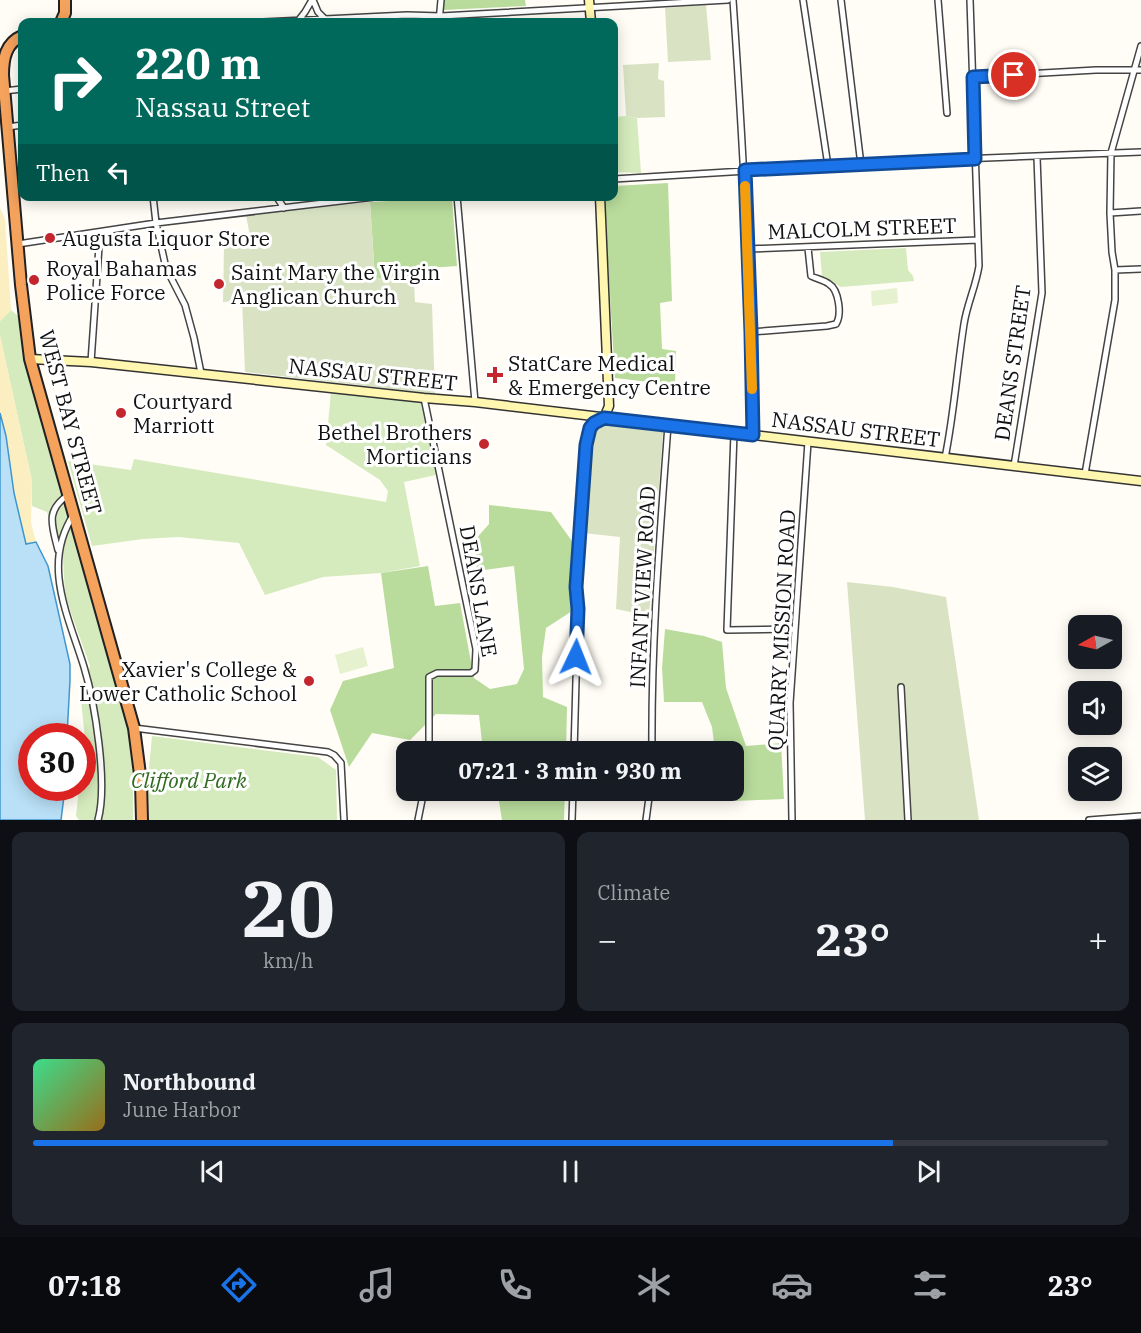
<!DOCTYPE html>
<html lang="en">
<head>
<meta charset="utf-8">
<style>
  body { margin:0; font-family:"IBM Plex Serif",serif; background:#20242c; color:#f1f3f6; height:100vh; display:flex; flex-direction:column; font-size:22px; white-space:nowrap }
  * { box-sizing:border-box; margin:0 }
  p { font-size:20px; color:#9ea1a6 }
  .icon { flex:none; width:33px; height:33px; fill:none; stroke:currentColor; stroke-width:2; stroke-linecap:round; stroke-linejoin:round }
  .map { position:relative; height:820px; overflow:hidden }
  .drawer { display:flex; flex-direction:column; gap:12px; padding:12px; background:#0d0f14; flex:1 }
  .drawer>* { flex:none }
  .banner { position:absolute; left:18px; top:18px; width:600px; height:183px; border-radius:12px; box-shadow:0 3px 15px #0003; background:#00695c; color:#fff; overflow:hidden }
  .needle { width:39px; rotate:262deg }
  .buttons { position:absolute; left:1068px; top:615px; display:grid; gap:12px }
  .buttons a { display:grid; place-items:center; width:54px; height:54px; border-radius:12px; background:#171b24; box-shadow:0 3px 15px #0003; font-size:30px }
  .speed { position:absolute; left:18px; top:723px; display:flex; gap:12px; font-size:30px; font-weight:700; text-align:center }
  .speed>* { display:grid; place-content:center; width:78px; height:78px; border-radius:50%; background:#171b24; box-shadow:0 3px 15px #0003; line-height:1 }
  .speed .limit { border:9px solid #d22; background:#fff; color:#111 }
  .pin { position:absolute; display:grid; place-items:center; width:51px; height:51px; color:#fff; margin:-26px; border:3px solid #fff; border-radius:50%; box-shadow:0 2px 6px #0007 }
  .me { position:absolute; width:66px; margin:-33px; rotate:2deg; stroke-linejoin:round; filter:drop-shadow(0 0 4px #0008) }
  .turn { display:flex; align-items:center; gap:21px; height:126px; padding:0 18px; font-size:27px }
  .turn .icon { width:78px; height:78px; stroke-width:2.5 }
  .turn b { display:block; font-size:42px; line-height:51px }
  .then { display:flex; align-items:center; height:57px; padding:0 18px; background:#0003; gap:12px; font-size:22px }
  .big { font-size:45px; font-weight:800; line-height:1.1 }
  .drawer .tile { flex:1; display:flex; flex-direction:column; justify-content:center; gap:9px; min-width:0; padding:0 21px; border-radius:12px; background:#20242c }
  .drawer .dial { align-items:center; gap:0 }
  .dial b { font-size:78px; line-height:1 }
  .song { display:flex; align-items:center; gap:18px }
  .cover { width:72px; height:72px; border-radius:9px; background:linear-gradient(135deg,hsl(150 70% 55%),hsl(40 70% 35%)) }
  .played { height:6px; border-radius:3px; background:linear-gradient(90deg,#1a73e8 80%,#363941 80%) }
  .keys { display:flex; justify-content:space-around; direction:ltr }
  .heat { display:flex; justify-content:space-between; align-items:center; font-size:33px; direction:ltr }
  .drawer .tiles { flex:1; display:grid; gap:12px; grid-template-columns:1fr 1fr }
  .tile:last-child { grid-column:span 2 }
  .trip { position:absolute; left:396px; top:741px; width:348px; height:60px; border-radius:12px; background:#171b24; box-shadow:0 3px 15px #0003; font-weight:800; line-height:60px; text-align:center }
  .menu { display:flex; height:96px; justify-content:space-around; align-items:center; background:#090b0e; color:#9ea1a6 }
  .menu .icon { width:42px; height:42px }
  .menu .selected { color:#1a73e8 }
  .menu b { font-size:27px; color:#f1f3f6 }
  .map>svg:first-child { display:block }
</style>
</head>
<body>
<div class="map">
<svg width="1141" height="820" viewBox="0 0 1141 820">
  <rect width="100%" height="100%" fill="#fffdf5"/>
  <path fill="#d5ebbd" d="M626,116L637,118L641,173L614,172V117Z
    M906,248L908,270L913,276L914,281L841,287L822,276L820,252Z
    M11,310L18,316L25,359L127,719L136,769L133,777V820H79L76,816L79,788H82L83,778L92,767L90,746L85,738L80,691L90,666L65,596L63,557L47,512L32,506V481L0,336V321Z
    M331,392L421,403L436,475L404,482L420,566L381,573L323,577L265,595L239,543L179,537L143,539L92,546L68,461L131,470L134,459L386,502L388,491L380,480L326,445Z
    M152,736L318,757L336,770L337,820H149L148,779Z"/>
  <path fill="#b9dc9c" d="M443,0H525L526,6L443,10Z
    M668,183L672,301L660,303L662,349L676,351L675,385L615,378L604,197L614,196V186Z
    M452,198L457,266L415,269L414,278H375L370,202Z
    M489,505L551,512L574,544L572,611L546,628L542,657L543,697L567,707L566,751H483L479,715L436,714L410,740L372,733L349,767L330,710L343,681L394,668L381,573L428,566L435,606L460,603L474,678L490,689L517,684L524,669L514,566L477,571L475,540L489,524Z
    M665,629L704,636L722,642L726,688L746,746L781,743L784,799L735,801L727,791L734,790V752L715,751L712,727L702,702H664L662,668Z
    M487,791H565L564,820H502L498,795L488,796Z"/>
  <path fill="#fbeec1" d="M0,208L5,219L11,310L0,321Z
    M0,336L32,481L31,523L36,542L12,550L0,475Z"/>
  <path fill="#d9e3c4" d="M706,5L711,60L668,62L665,8Z
    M659,63L658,79L664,81L665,117L637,118L626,116L623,65Z
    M370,202L375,278H414L415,302L432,304L435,394L245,372L242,300L223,302L224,247L251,242L246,215Z
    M599,423L663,432L649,616L616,609L620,537L583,533L593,428Z
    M847,582L893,587L946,597L979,820H865Z"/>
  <path fill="#e6f2cf" d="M897,288L898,303L872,306L871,291Z
    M363,647L368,666L340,674L335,655Z"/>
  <path fill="#b9e0f7" stroke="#3f96cf" stroke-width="1.5" d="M0,413L6,436L14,493L26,544L36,542L48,566L70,664V680L67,736H32V788H65L61,820H0Z"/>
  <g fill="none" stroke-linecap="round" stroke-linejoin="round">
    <defs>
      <path id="street" d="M313,0L318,12L326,20
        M733,0C743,145 751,290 753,435
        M803,0L828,166
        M841,0L861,165
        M938,0L947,113
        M298,21L305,12L312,0
        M263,22L407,15L441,16L728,0
        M439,22L441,0
        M973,77L1096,70H1141
        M4,91L22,89
        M8,127L22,125
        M614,179L910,161L1141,152
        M153,196L156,223L166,268L185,305L194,338L201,373
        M276,196L284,208
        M457,196L475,402
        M1110,213L1141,211
        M18,244L156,223L383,196
        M748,249L978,240
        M1115,270L1141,269
        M751,332L827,326L836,324C842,315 839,290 829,284C824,280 817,279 811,276L808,248
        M91,362L100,232
        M424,398L476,649L475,670L471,673H437L429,677V752
        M734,433L727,630L795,629
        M945,458C954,414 957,369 964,324C967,304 976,286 979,266L970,0
        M1014,466L1042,293L1037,157
        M1085,474L1115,300V270L1112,252L1110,213L1111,153L1141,46
        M74,514C41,564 68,615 84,667C95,703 108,784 98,820
        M58,550C52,525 45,511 68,495
        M901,687L908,820
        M134,728L328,752L334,755L341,763L344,820
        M574,752L578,609L576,587L586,445L590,428L602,419
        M652,752C651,642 660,534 668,425
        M418,820L424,790
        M572,820L573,790
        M646,820L650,790
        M792,820L790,703L808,442
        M1089,820L1141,816"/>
      <path id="secondary" d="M589,0L591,22
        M600,196L609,406L604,418
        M30,359L91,362L424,398L475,402L1141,481"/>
      <path id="highway" d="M61,22L65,13V0
        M22,36C6,43 3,58 3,75L21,285L30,359L134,728L141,782L142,820"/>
    </defs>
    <use href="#street" stroke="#444" stroke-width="8"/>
    <use href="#secondary" stroke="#333" stroke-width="11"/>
    <use href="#highway" stroke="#222" stroke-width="14"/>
    <use href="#street" stroke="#fff" stroke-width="5"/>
    <use href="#secondary" stroke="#fff6b0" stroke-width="8"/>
    <use href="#highway" stroke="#f5a25d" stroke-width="10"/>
  </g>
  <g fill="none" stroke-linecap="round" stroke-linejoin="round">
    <defs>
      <path id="route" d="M576,657L578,609L576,587L586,445L590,428L594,423L604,418L753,435L751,332L745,170L975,159L973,77L1014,75"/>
    </defs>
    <use href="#route" stroke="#114b97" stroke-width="15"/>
    <use href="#route" stroke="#1a73e8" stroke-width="10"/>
    <path stroke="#f59e0b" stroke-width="10" d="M745,186L752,389"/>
  </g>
  <g fill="#c4262e" stroke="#fff" stroke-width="2">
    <circle cx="50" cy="238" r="6"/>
    <circle cx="34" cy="280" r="6"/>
    <circle cx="219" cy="284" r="6"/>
    <path d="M492 366h6v6h6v6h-6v6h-6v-6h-6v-6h6z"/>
    <circle cx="121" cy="413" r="6"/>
    <circle cx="484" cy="444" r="6"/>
    <circle cx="309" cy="681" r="6"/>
  </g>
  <g text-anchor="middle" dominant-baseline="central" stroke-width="6" stroke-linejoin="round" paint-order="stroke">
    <g font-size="21" fill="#111" stroke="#fff">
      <text transform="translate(862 228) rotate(-2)">MALCOLM STREET</text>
      <text transform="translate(1012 363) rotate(-82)">DEANS STREET</text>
      <text transform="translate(373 374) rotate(6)">NASSAU STREET</text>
      <text transform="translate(71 422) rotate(75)">WEST BAY STREET</text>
      <text transform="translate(856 429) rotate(7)">NASSAU STREET</text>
      <text transform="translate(642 587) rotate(-87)">INFANT VIEW ROAD</text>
      <text transform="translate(479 591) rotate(80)">DEANS LANE</text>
      <text transform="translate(781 630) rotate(-87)">QUARRY MISSION ROAD</text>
    </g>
    <g font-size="21" fill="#111" stroke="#fff" text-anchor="start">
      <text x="62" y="238">Augusta Liquor Store</text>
      <text x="46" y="268">Royal Bahamas<tspan x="46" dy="24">Police Force</tspan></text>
      <text x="231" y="272">Saint Mary the Virgin<tspan x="231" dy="24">Anglican Church</tspan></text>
      <text x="508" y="363">StatCare Medical<tspan x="508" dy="24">&amp; Emergency Centre</tspan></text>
      <text x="133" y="401">Courtyard<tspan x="133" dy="24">Marriott</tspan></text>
      <text x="472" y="432" text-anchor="end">Bethel Brothers<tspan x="472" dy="24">Morticians</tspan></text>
      <text x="297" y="669" text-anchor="end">Xavier's College &amp;<tspan x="297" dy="24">Lower Catholic School</tspan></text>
    </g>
    <g font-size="21" font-style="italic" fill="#2f6b1f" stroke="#fff">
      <text x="189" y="780">Clifford Park</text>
    </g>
  </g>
</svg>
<div class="buttons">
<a><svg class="needle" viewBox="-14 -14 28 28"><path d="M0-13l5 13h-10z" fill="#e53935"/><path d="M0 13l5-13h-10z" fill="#9ea1a6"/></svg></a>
<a><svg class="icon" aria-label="sound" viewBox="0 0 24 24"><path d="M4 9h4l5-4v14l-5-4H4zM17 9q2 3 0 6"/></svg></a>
<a><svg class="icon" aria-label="layers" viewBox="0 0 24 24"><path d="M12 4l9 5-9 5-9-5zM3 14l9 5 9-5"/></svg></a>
</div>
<div class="speed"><div class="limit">30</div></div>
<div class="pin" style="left:1014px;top:75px;background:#d93025"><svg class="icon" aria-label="arrive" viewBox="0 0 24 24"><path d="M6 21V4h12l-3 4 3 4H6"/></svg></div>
<svg class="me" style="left:576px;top:657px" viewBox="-20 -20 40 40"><path d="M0-17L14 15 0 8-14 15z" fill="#1a73e8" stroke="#fff" stroke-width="4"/></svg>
<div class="trip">07:21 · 3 min · 930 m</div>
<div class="banner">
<div class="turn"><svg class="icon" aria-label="right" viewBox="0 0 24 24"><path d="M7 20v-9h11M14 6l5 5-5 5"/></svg><div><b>220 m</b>Nassau Street</div></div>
<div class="then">Then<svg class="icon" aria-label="left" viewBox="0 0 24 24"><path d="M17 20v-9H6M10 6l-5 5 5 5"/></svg></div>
</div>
</div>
<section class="drawer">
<div class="tiles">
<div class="tile dial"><b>20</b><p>km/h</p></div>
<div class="tile"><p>Climate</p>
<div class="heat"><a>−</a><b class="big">23°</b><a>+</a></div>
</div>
<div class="tile">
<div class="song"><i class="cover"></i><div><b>Northbound</b><p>June Harbor</p></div></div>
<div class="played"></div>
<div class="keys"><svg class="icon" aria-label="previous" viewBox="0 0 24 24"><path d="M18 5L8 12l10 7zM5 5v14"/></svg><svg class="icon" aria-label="pause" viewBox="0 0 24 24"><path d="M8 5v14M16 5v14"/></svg><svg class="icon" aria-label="next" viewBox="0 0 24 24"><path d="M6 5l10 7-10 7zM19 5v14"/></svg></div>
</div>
</div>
</section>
<nav class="menu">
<b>07:18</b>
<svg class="icon selected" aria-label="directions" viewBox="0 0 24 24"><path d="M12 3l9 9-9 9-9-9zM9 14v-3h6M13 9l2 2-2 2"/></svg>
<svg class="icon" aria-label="music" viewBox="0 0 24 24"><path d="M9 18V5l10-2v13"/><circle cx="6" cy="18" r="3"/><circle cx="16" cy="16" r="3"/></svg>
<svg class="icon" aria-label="phone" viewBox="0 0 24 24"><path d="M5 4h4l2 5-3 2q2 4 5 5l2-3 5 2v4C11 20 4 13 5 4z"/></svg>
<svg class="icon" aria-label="climate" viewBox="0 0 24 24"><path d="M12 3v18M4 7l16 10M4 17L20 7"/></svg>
<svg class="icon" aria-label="car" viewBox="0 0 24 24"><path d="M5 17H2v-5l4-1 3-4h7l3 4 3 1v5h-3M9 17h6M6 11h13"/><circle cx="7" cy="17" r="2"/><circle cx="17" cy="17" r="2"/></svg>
<svg class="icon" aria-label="filters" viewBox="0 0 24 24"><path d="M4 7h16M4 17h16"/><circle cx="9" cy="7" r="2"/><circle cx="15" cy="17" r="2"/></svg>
<b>23°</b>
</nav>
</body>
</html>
